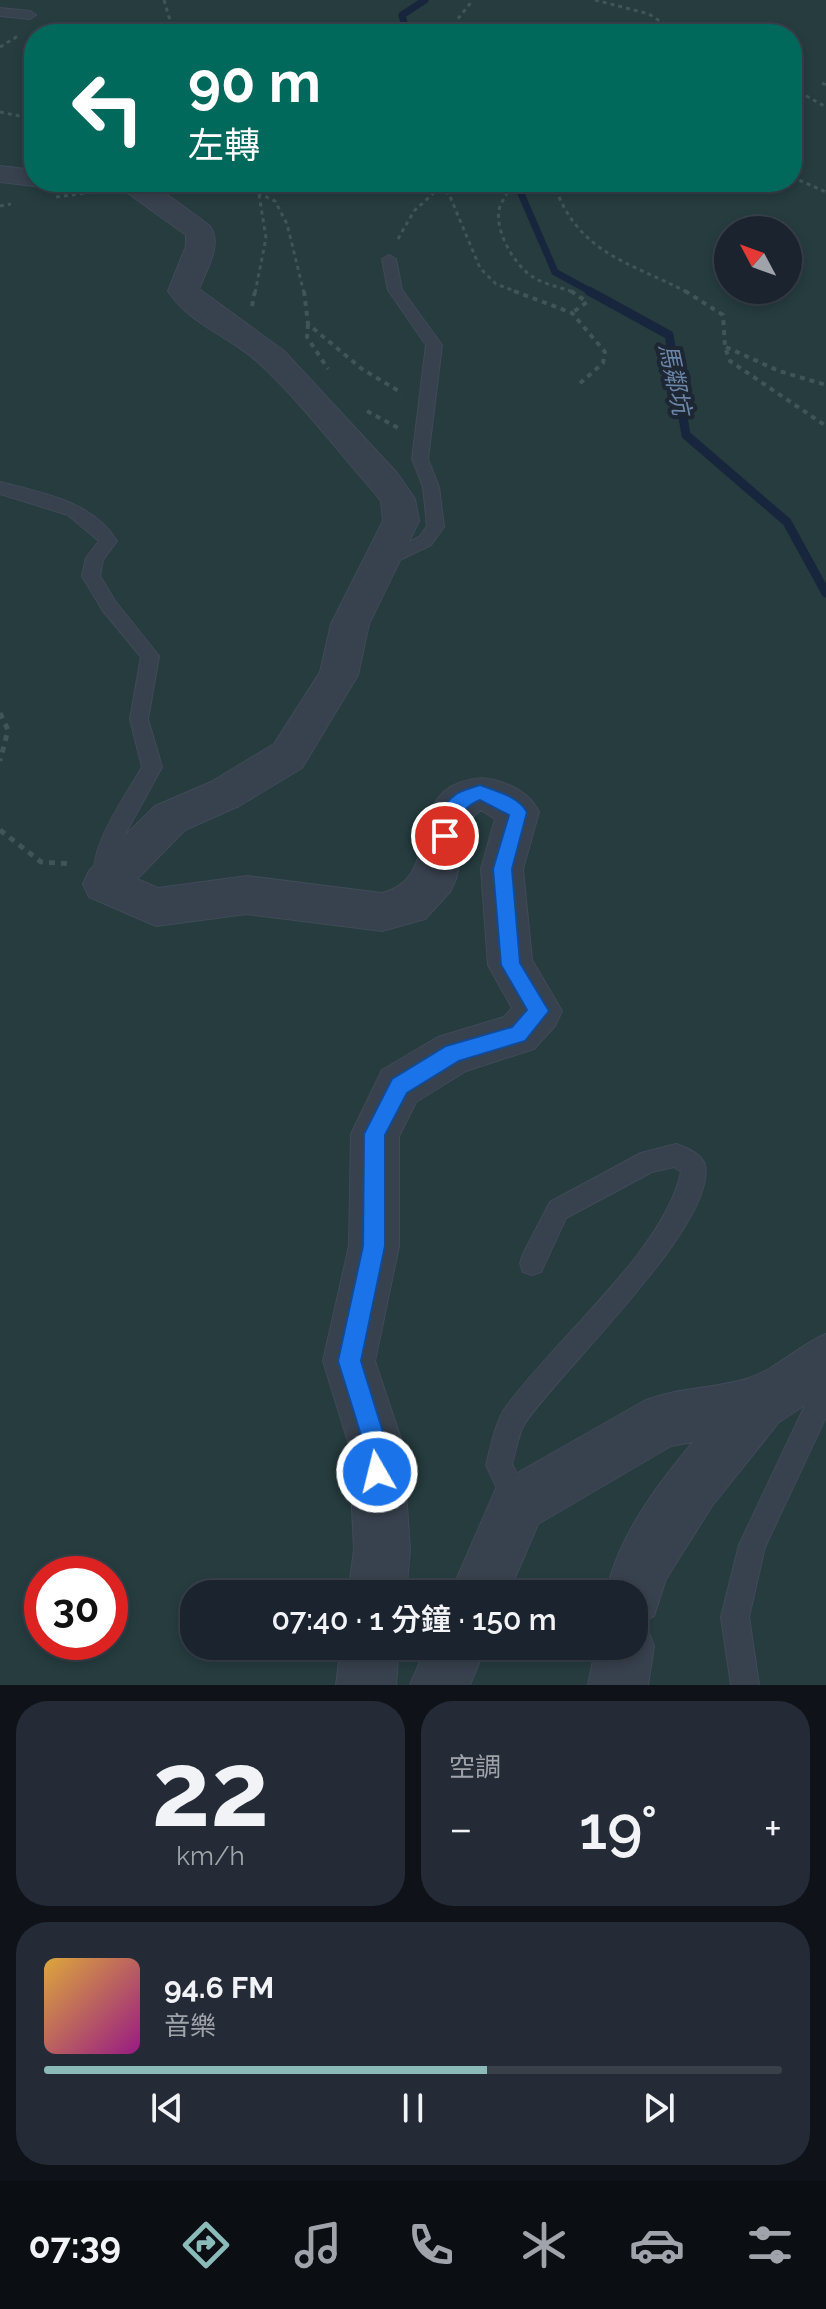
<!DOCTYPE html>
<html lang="zh-TW">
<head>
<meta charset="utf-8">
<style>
  body { margin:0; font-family:Raleway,"Noto Sans TC",sans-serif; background:#242b36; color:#f1f3f6; height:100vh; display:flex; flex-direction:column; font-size:30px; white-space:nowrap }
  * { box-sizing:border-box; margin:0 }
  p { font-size:26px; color:#a0a4aa }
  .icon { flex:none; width:44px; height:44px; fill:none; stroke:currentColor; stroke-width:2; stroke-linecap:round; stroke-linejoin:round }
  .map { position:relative; height:1685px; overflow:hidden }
  .drawer { display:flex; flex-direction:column; gap:16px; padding:16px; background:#0f1319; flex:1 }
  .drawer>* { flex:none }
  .banner { position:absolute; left:24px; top:24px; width:778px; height:168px; border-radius:32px; box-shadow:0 4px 12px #0003,0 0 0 2px #39404a; background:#00695c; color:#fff; overflow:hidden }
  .needle { width:52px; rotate:311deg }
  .fabs { position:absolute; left:714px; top:216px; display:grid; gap:16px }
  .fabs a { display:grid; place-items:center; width:88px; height:88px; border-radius:50%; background:#1b232e; box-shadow:0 4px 12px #0003,0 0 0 2px #39404a; font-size:40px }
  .speed { position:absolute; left:24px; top:1556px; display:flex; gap:16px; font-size:40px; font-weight:700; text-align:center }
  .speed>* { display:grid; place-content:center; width:104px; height:104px; border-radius:50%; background:#1b232e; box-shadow:0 4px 12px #0003,0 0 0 2px #39404a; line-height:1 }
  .speed .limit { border:12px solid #d22; background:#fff; color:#111 }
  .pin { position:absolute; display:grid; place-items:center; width:68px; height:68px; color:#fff; margin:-34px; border:4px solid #fff; border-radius:50%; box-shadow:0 2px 8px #0007 }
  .me { position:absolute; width:88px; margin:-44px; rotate:352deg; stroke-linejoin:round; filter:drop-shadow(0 0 6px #0008) }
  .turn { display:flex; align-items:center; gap:28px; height:168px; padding:0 32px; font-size:36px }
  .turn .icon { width:104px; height:104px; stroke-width:2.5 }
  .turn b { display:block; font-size:56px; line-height:68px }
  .big { font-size:60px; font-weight:600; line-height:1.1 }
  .drawer .card { flex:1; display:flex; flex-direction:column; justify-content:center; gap:12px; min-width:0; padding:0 28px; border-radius:32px; background:#242b36 }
  .drawer .dial { align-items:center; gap:0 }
  .dial b { font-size:104px; line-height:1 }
  .song { display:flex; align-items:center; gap:24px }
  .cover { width:96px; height:96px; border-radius:12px; background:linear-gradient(135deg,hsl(40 70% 55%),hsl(310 70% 35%)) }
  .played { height:8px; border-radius:4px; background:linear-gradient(90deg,#8bbbb9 60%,#39404a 60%) }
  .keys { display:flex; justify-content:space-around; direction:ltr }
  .heat { display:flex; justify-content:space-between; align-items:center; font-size:44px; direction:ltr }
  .drawer .tiles { flex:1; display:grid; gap:16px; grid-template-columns:1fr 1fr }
  .card:last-child { grid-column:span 2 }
  .trip { position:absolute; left:180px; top:1580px; width:468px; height:80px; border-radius:32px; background:#1b232e; box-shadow:0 4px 12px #0003,0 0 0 2px #39404a; font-weight:600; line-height:80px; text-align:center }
  .tabs { display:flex; height:128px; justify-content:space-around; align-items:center; background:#0b0e12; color:#a0a4aa }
  .tabs .icon { width:56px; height:56px }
  .tabs .active { color:#8bbbb9 }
  .tabs b { font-size:36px; color:#f1f3f6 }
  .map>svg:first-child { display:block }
</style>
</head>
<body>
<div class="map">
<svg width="826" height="1685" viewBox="0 0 826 1685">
  <rect width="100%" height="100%" fill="#242f3e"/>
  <path fill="#263c3f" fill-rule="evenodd" d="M0,0H826V1685H0ZM34,34H792V182H34ZM728,230H788V290H728ZM42,1574H110V1642H42ZM194,1594H634V1646H194Z"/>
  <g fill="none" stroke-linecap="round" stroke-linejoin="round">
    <path stroke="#17263c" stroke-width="7" d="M407,34L402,15L425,0
      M516,182L555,272L593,293"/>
    <path stroke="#17263c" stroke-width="9" d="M589,291L669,335L686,435L787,522L826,593"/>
    <defs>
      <path id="service" d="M0,8L30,11L36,15L30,19L0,16Z
        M389,255L396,259L402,290L442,345L428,459L439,487L444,527L431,545L383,568L377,566L374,562L377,558L419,537L427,526L423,487L412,459L426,345L388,290L382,259Z
        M0,482C43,493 92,501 117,541L103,560L100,576L115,601L159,656L148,719L162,767L118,847L111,886L104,889L97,886C82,855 127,794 142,767L130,719L141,657L103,611L82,576L86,558L99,541L68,515L0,494Z
        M676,1144C685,1147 702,1154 705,1165C718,1223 559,1372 525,1423C518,1434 516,1451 512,1464L531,1504L527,1513L518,1517L509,1513L486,1465C491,1447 495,1422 506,1407C553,1341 665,1250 681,1172L674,1167L652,1172L566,1218L541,1272L532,1275L523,1272L520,1263L523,1254L550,1202L641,1153Z
        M826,1376V1417L765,1547L749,1617L759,1685H731L721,1617L739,1545L817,1380Z"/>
      <path id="minor" d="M0,166L34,170V182H45L34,186L0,182Z
        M108,182H150L210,226C223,245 206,270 199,289L284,351L397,473L415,499L419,521L369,624L358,675L302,768L239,806L185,830L137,879L158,888L247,876L382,893C442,878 406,802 459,783C476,777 484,777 501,782C518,788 531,796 539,812L523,869L532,960L562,1011L555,1026L534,1049L466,1071L416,1102L399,1136V1246L375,1361L403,1445L410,1550L406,1594H348L354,1550L349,1445L323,1361L349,1246L351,1134L382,1070L438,1037L504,1017L512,1008L488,965L481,869L495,819L481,810L469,820L456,879L450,892L425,919L382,931L247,914L156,926L89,897L83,884L89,871L155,806L211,782L274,744L320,672L331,624L383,521L381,501L373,491C336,449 301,402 260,364C232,337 190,325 168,291L186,246V235L125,191L112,188Z
        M826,1334V1391L779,1422L712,1506L666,1579L654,1616L639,1623L646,1625L654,1646L648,1685H588L596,1646H634V1594H606C617,1538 657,1485 693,1442L671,1446L538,1524L508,1594H450L498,1484L644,1401C678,1387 715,1389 749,1378C775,1370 799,1345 826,1334Z
        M341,1646H399L396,1685H336Z
        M427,1646H486L470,1685H410Z"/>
    </defs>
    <use href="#service" stroke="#414a57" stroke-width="2"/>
    <use href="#minor" stroke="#414a57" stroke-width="2"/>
    <path stroke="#3f5557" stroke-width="3" stroke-dasharray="4 4" stroke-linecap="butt" d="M164,0L174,34
      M595,0L649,14L680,34
      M457,34L456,21L473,0
      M659,34L674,31
      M0,47L18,36
      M822,83L826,85
      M792,88L826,107
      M0,112L34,119
      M792,177L826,192
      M459,182L507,193C504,199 500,204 499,210C495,232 515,266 533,277C545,285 562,287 575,293
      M553,182C578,254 627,261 689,293
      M438,189L437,182H440
      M258,193L275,201L287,224L304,293
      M56,197L94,192
      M0,206L11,204
      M398,239L414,211L438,189L449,194L480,268L496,284L520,293
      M255,293L266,238L257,182"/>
    <path stroke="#3f5557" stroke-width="4" stroke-dasharray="5 5" stroke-linecap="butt" d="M304,291L308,324L362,369L402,393
      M514,291L572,313L605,352L603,363L577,386
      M571,291L587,302L572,313
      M685,291L723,315L725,347L730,361L826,426
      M252,306L255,291
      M308,324L307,337L328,369
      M726,347L779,371L826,385
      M367,411L400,429"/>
    <path stroke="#3f5557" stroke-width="5" stroke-dasharray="6 6" stroke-linecap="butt" d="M0,713L8,730L0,761
      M0,830L41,862L73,864"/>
    <use href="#service" fill="#38414e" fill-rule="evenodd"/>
    <use href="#minor" fill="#38414e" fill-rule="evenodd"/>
  </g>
  <path fill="#1a73e8" stroke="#114b97" stroke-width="2" d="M480,785C496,791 518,796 527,812L512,869L520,963L549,1011L525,1041L459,1061L407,1093L385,1135V1246L361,1361L387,1445L389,1472L386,1480L377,1484L369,1480L364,1445L338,1361L363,1246L364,1134L392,1079L446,1046L512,1027L527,1010L501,965L493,869L509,815L480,800C458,809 460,822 451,841H438C433,828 443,803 455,795C461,790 472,788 480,785Z"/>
  <g text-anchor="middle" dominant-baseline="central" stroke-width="8" stroke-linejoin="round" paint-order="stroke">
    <g font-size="24" font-style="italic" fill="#6d86a8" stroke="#1d2633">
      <text transform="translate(675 379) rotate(78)">馬鄰坑</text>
    </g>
  </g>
</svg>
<div class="fabs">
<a><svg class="needle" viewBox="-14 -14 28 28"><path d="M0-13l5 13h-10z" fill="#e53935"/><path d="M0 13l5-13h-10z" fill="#a0a4aa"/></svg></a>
</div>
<div class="speed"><div class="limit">30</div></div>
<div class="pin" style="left:445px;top:836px;background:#d93025"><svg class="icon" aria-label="arrive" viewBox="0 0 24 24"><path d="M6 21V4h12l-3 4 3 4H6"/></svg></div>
<svg class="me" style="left:377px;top:1472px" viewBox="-20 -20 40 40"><circle r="17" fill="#1a73e8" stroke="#fff" stroke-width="3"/><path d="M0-11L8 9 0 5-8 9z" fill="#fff"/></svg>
<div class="trip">07:40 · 1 分鐘 · 150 m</div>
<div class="banner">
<div class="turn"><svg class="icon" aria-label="left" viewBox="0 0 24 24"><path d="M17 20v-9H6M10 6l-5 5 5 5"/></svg><div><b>90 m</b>左轉</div></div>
</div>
</div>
<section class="drawer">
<div class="tiles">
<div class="card dial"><b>22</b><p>km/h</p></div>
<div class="card"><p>空調</p>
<div class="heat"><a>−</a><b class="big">19°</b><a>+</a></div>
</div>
<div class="card">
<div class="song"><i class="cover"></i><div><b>94.6 FM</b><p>音樂</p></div></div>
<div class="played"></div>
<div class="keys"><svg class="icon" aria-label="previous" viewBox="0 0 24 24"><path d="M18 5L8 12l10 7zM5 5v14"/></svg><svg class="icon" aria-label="pause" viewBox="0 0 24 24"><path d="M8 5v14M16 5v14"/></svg><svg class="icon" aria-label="next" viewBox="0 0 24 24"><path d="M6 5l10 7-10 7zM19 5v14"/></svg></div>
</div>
</div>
</section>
<nav class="tabs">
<b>07:39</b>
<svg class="icon active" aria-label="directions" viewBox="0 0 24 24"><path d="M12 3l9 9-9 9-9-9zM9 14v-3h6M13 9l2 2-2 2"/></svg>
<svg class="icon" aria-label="music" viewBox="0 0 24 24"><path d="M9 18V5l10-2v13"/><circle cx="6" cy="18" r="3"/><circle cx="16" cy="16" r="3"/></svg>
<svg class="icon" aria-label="phone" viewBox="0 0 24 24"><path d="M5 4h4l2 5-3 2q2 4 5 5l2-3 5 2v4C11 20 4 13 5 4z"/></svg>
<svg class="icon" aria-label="climate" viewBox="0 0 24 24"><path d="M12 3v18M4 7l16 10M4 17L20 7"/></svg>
<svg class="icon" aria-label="car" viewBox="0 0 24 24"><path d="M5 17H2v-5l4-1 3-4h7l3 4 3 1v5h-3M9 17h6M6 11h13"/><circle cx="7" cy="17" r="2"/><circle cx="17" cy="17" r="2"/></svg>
<svg class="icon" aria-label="filters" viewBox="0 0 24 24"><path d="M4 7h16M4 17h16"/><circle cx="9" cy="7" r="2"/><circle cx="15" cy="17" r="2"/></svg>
</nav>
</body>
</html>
